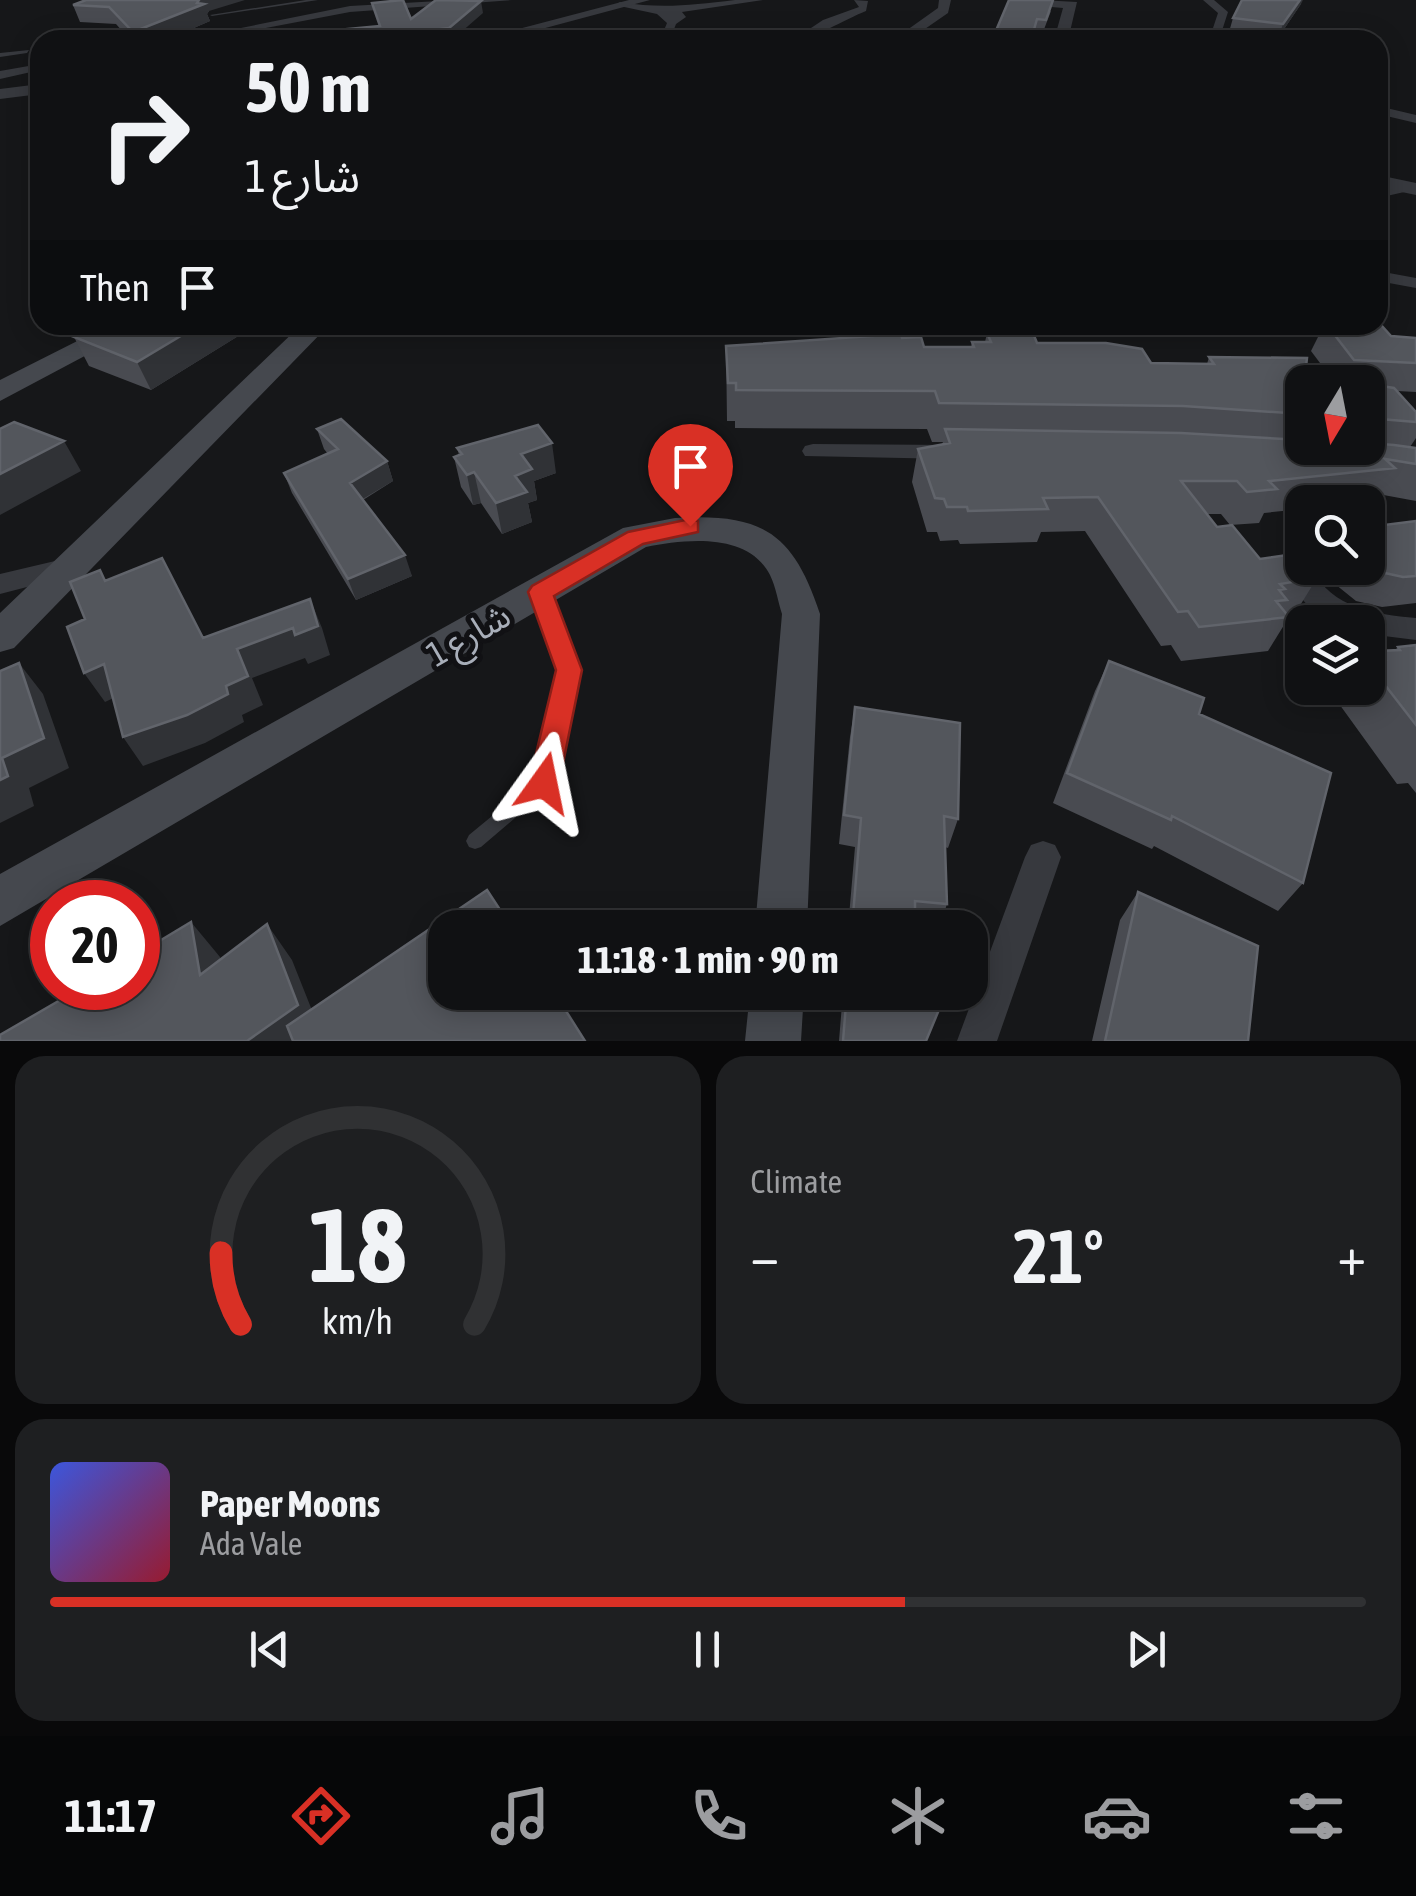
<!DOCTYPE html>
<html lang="en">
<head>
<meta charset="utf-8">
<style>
  body { margin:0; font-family:"Asap Condensed","Noto Sans Arabic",sans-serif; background:#1e1f21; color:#f1f3f6; height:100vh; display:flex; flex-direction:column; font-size:38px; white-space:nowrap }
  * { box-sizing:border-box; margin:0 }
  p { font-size:32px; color:#9c9da0 }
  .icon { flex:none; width:55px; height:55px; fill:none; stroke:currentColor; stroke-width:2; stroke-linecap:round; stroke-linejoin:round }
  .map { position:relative; height:1041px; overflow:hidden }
  .drawer { display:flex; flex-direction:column; gap:15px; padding:15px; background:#09090a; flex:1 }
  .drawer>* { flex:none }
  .guide { position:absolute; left:30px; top:30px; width:1358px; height:305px; border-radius:30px; box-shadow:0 5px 25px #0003,0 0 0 2px #303133; background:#101113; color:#f1f3f6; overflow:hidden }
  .needle { width:65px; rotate:190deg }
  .buttons { position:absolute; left:1285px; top:365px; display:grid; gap:20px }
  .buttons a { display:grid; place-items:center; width:100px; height:100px; border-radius:20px; background:#101113; box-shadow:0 5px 25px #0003,0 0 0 2px #303133; font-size:50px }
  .speed { position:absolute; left:30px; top:880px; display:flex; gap:20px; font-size:50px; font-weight:700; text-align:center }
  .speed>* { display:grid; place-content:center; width:130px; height:130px; border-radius:50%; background:#101113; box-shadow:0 5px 25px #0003,0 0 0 2px #303133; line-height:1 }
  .speed .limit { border:15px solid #d22; background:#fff; color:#111 }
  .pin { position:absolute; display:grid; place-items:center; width:85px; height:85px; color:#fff; margin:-102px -42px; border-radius:50% 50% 50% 0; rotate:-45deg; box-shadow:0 0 10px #0007 }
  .pin .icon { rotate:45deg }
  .me { position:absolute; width:110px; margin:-55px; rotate:12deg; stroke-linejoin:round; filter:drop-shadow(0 0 8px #0008) }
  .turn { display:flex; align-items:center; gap:35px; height:210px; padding:0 50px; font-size:45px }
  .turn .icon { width:130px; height:130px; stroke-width:2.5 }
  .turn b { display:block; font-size:70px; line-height:85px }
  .then { display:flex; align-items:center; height:95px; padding:0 50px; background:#0003; gap:20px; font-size:38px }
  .big { font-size:75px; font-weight:700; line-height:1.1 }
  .drawer .card { flex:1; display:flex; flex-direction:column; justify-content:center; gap:15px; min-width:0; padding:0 35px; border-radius:30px; background:#1e1f21 }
  .drawer .dial { align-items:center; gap:0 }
  .dial svg { height:260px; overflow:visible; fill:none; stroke:#303133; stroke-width:7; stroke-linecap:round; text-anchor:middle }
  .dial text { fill:#f1f3f6; stroke:none }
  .song { display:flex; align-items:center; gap:30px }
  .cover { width:120px; height:120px; border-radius:15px; background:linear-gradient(135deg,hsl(230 70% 55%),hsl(350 70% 35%)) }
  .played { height:10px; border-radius:5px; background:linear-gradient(90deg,#d93025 65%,#303133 65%) }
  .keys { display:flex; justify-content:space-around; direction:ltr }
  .heat { display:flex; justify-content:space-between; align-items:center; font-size:55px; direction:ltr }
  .drawer .tiles { flex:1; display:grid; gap:15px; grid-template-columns:1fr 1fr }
  .card:last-child { grid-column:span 2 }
  .trip { position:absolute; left:428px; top:910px; width:560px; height:100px; border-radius:30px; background:#101113; box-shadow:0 5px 25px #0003,0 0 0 2px #303133; font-weight:700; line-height:100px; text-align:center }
  .tab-bar { display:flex; height:160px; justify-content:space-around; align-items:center; background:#060708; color:#9c9da0 }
  .tab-bar .icon { width:70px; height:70px }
  .tab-bar .on { color:#d93025 }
  .tab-bar b { font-size:45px; color:#f1f3f6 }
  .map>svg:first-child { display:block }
</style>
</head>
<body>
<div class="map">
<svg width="1416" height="1041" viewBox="0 0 1416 1041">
  <rect width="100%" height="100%" fill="#161719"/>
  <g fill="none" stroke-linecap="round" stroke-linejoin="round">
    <path fill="#37393e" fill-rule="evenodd" d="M306,0H318L212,16L210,15Z
      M29,50L27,53L0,57V53Z
      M540,587L545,589L547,592L576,670L552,783L550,788L481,847L475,849L469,847L466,841L469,835L537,779L562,670L533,592L535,589Z"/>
    <path fill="#37393e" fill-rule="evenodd" d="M457,0H512L350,12L203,40H181L350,6Z
      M735,0H763L682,12L686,17L676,24L670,40H660L667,23L657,14L615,5L620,2C662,9 691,5 735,0Z
      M854,0L868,1L866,11C845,19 813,40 793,40L823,20L859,7Z
      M1203,0H1214L1228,12L1219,40H1209L1218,13Z
      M40,64V70L0,79V71Z
      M1378,106L1416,115V123L1378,114Z
      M1408,182L1416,187L1413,190L1378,198V190Z
      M1378,271L1416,278V288L1378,281Z
      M813,444L952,445L963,452L952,459L805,456L802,451L805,446Z
      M1302,538V568H1311C1333,609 1374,614 1416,618V640L1368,634V622C1358,622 1345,625 1335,622C1308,617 1288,581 1281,557L1293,541Z
      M72,557L81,559L85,566L81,573L0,594V574Z
      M1043,841L1055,845L1061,857L997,1041H957L1025,857L1031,845Z"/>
    <path fill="#37393e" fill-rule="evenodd" d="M629,0H650L501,40H477Z
      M939,0H951L948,13L909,40H893L938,8Z
      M1040,0L1077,2L1068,40H1054L1063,8L1040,6Z
      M40,84V94L0,99V89Z
      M1378,175L1416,183V195L1378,187Z"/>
    <path fill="#45484e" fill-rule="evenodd" d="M109,325H143L0,401V380Z
      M301,325H329L14,648L0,652V613Z
      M675,518C762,513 793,532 820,614L807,928H755L782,614C778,602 776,587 770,575C748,532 686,539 646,547L0,926V874L623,528Z
      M750,992H804L801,1041H745Z"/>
  </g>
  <path fill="#494b51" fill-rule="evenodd" d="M1301,4L1278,38L1229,32L1233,18Z
    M73,5L209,11L207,14L210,21L166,40H130L116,24L80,22Z
    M1051,11L1043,32L1034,31L992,40Z
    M1324,325H1381L1391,336L1416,338V392L1397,391L1416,412V438L1410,447L1416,448V501L1378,494L1374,501L1360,502H1302V509L1264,513L1259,523L1230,525L1221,514H1207L1217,527L1260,559L1317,578L1296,612L1286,614L1289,617L1268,651L1181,661L1171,645L1161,646L1085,531L1041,532L1037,542L960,544L958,540L940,541L937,532H927L912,482L918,449L942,444L943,442H932L927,429L735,428V421H727L726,346L902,338L924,347H971L972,342H985L987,333L1151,363L1207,364L1209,357L1332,379L1311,351ZM1302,382H1368V448H1302Z
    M248,330L151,390L89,366L74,337Z
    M317,429L387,461L393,481L363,500L412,576L356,600L292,493L284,473L328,454L324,449Z
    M457,448L556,473L534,481L537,500L528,503L532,522L502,534L481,503L473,505L461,487L454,457L459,455Z
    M1416,521V603L1382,607L1356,601L1330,580L1326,568H1368V527Z
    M1416,645V793L1408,783L1397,784L1337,701L1347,688H1368V661H1370L1377,651L1395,650L1398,647Z
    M1109,661L1199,714L1303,883L1278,911L1154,846L1152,849L1053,803L1095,691Z
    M855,707L958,819L948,848L945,847L947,904L939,928H848L855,847L839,844L850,737Z
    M1138,892L1248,1041H1092L1120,920Z
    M843,992H914L926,1041H839Z"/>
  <path fill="#303236" d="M199,0H245L209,11L207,14L210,21L166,40H136L133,32L197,3Z
    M1300,0H1303L1301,4L1278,38L1283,24Z
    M481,1L483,13L452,40H393L392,35Z
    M199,325H260L248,330L151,390L137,362Z
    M64,441L81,471L0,515V474Z
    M552,443L556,473L534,481L537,500L528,503L532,522L502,534L496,503L515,476L521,454Z
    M387,461L393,481L356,503L350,483Z
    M474,472L481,503L473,505L467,475Z
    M405,555L412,576L356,600L348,579Z
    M310,599L322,628L330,655L308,664L305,658L252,678L263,705L242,715L244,722L205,743L143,766L123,737L226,686L237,649Z
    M19,663L43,694L69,768L29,788L34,806L0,823V780L2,758Z
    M104,664L124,693L105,702L84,673Z
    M191,922L220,957L229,1008L200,975Z
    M267,924L292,960L323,1038L318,1041H247Z"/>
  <path fill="#53565c" stroke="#61646b" stroke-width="2.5" d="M86,0H199L197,3L204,4L133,32L109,7L73,5Z
    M403,0L411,19L436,0L481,1L449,28L392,35L395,40H294L293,34L380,26L372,3Z
    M1009,0H1053L1046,20L1037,19L1031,40H992Z
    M1242,0H1300L1283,24L1233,18Z
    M101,325H199L137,362L74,337Z
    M1327,325H1381L1391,336L1416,338V363L1354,360Z
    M987,333H1033L1037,343H1106L1142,349L1151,363L1214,364L1209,357L1307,358L1305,375L1356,382H1302V414L1183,406L939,403L935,391L736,390V383H728L726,346L901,334L902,338L921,337L924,347H974L972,342H991Z
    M1368,384L1394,388L1416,412V422L1368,418Z
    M341,419L387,461L350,483L405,555L348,579L284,473L338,449L317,429Z
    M14,422L64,441L0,474V429Z
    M538,425L552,443L521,454L532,469L515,476L527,492L496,503L474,472L467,475L454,457L462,454L457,448Z
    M945,429L1181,433L1302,440V448H1368V443L1394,445L1416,448V464L1385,459L1395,468L1269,481L1277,489L1247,492L1237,481H1181L1217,527L1232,525L1260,559L1294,554L1302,563V568H1307L1317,578L1280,584L1285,589L1279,590L1287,600L1276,601L1289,617L1199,627L1188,611L1178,612L1098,497L1043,498L1048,509L968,511L967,507H947L944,499L935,498L918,449L950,443Z
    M1416,521V576L1403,577L1376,571L1368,564V527Z
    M162,558L203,638L310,599L318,626L295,635L293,628L237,649L248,676L226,686L228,694L187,715L123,737L104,664L84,673L67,627L85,619L70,582L100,570L105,581Z
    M1416,645V725L1368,663V661L1385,660L1377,651L1400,650L1398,647Z
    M1109,661L1204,698L1199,714L1331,773L1303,883L1172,816L1171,820L1067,773Z
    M19,663L44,738L2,758L8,776L0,780V671Z
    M855,707L960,723L958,819L944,816L947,904L915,901V928H852L861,818L844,815Z
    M487,890L512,928H445V992H554L585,1041H293L287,1026Z
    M1138,892L1258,946L1248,1041H1105Z
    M191,922L200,975L267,924L298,1005L247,1041H0V1035L81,988H138V954Z
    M847,992H914V997L943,1000L926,1041H843Z"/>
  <path fill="#d93025" stroke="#8d1f18" stroke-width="2.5" d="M690,519L698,521V532L643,544L554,596L582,670L559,783L554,792L544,796L533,792L529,783L556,670L528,592L532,586L628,532Z"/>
  <g text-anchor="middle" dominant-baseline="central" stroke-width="10" stroke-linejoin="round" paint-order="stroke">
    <g font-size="35" fill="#a8aeb9" stroke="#111114">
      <text transform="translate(468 634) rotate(-30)">شارع 1</text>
    </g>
  </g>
</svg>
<div class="buttons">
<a><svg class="needle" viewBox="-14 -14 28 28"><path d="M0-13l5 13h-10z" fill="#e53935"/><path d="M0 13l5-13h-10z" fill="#9c9da0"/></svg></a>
<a><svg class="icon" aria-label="search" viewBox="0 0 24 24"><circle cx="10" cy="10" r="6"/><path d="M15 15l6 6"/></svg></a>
<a><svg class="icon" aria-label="layers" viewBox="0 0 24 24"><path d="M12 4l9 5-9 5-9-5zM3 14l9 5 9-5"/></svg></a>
</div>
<div class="speed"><div class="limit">20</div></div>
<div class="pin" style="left:690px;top:526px;background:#d93025"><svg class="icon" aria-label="arrive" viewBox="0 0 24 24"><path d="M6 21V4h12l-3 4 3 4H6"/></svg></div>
<svg class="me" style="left:544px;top:783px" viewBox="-20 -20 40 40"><path d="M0-17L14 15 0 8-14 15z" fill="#d93025" stroke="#fff" stroke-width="4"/></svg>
<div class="trip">11:18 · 1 min · 90 m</div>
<div class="guide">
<div class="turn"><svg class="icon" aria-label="right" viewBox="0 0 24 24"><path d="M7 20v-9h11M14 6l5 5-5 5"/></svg><div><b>50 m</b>شارع 1</div></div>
<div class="then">Then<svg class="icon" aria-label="arrive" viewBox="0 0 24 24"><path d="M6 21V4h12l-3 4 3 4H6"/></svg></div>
</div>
</div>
<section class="drawer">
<div class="tiles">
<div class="card dial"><svg viewBox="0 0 100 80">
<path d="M14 69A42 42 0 1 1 86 69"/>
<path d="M14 69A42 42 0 0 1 8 47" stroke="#d93025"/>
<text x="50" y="56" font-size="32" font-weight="700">18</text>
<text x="50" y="72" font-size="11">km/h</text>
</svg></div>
<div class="card"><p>Climate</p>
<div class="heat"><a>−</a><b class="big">21°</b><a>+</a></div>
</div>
<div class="card">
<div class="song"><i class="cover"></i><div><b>Paper Moons</b><p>Ada Vale</p></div></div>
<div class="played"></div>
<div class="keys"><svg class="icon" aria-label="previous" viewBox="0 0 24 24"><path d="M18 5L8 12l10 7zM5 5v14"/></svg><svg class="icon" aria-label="pause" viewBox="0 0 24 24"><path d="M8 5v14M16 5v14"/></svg><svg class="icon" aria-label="next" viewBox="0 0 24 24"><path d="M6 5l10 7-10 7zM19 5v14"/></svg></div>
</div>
</div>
</section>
<nav class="tab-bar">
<b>11:17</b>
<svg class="icon on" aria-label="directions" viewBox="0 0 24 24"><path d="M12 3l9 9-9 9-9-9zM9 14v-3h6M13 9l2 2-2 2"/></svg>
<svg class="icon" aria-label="music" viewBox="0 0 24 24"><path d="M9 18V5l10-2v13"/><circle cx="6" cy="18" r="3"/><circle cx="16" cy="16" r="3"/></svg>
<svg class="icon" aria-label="phone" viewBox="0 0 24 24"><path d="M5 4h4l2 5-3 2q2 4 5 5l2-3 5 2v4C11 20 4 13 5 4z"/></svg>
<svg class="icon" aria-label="climate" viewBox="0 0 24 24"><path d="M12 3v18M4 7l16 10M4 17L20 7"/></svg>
<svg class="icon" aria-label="car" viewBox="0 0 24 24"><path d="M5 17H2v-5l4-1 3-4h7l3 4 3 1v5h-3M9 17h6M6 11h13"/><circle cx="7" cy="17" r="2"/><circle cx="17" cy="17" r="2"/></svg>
<svg class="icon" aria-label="filters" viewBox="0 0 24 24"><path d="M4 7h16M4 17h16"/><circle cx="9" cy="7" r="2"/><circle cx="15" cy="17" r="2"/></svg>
</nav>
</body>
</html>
